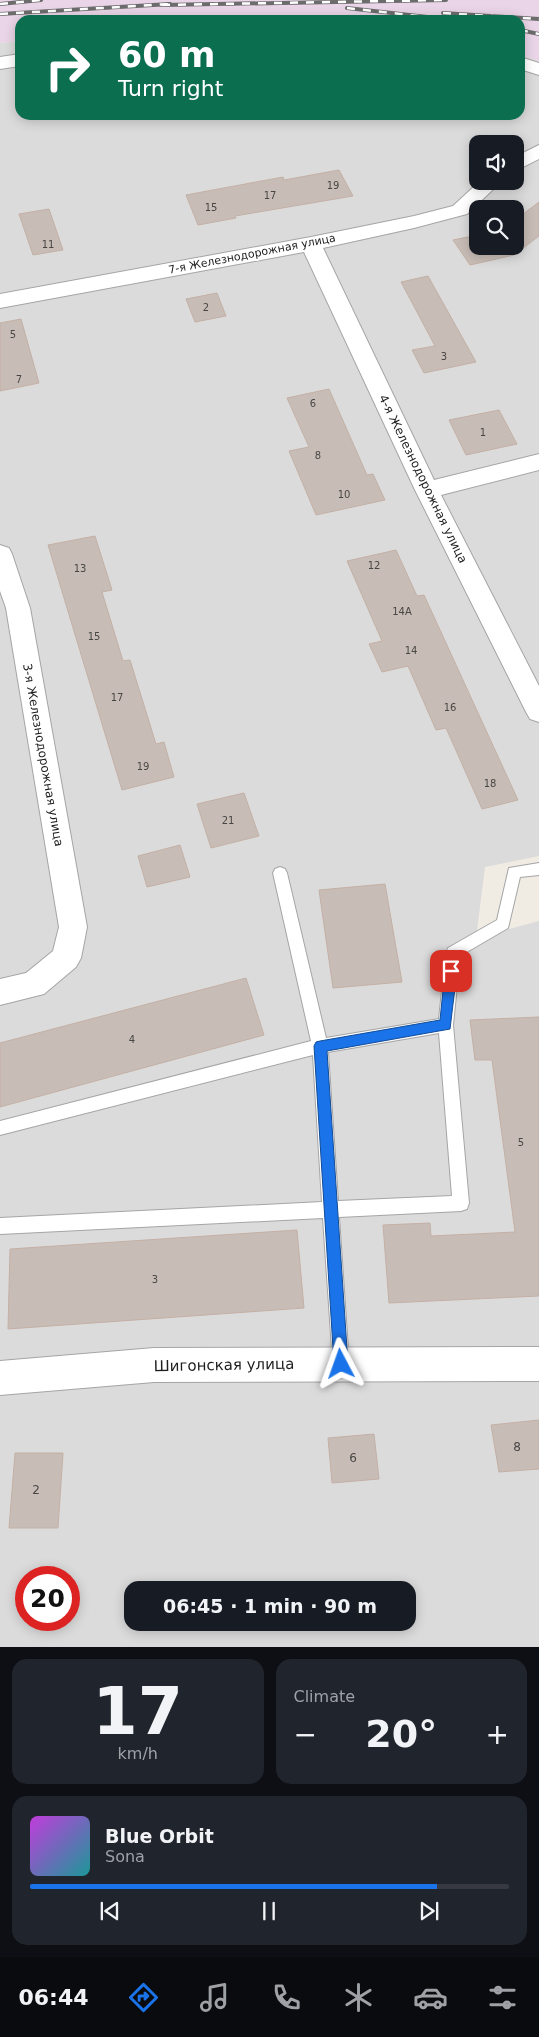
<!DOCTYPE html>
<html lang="en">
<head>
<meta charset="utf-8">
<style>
  body { margin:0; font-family:"DejaVu Sans",sans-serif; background:#20242c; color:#f1f3f6; height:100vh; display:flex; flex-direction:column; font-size:19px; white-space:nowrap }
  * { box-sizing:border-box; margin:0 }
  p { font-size:16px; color:#9ea1a6 }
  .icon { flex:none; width:28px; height:28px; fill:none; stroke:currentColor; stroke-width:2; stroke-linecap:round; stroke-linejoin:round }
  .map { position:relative; height:1647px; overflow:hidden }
  .panel { display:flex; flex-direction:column; gap:12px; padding:12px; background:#0d0f14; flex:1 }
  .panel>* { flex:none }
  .hud { position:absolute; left:15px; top:15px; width:510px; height:105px; border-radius:15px; box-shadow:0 2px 12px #0003; background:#0b6e4f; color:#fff; overflow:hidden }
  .tools { position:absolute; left:469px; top:135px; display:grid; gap:10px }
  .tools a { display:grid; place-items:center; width:55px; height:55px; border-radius:10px; background:#171b24; box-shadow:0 2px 12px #0003; font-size:25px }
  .speed { position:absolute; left:15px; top:1566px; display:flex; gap:10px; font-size:25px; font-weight:700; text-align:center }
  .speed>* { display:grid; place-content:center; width:65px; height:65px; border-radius:50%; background:#171b24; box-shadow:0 2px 12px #0003; line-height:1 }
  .speed .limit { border:8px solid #d22; background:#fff; color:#111 }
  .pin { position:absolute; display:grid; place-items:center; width:42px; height:42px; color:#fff; margin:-21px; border-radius:10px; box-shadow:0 2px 8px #0006 }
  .me { position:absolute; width:55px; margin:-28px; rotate:356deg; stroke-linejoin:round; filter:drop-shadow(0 0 4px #0008) }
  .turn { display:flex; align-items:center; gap:18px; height:105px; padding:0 20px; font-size:22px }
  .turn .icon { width:65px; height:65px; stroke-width:2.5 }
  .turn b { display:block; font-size:35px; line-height:42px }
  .big { font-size:38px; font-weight:800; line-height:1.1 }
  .panel .widget { flex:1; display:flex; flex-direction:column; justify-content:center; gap:8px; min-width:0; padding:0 18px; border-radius:15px; background:#20242c }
  .panel .dial { align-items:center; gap:0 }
  .dial b { font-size:65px; line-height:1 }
  .song { display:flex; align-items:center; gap:15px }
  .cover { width:60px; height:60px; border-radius:8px; background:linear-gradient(135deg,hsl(290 70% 55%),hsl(180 70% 35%)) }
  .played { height:5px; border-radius:2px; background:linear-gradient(90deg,#1a73e8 85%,#363941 85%) }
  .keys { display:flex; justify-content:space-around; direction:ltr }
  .heat { display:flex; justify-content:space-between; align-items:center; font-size:28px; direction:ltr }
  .panel .tiles { flex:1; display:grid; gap:12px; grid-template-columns:1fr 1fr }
  .widget:last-child { grid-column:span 2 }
  .trip { position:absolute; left:124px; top:1581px; width:292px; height:50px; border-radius:15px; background:#171b24; box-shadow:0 2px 12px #0003; font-weight:800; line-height:50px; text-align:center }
  .tab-bar { display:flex; height:80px; justify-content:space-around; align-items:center; background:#090b0e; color:#9ea1a6 }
  .tab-bar .icon { width:35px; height:35px }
  .tab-bar .active { color:#1a73e8 }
  .tab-bar b { font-size:22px; color:#f1f3f6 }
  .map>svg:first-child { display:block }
</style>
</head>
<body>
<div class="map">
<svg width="539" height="1647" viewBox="0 0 539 1647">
  <rect width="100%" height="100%" fill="#f0ebe3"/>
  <path fill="#dcdbdb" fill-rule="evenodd" d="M20,41V115H520V55L539,61V856L485,867L476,938L539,921V1647H0V43ZM478,144H515V181H478ZM478,209H515V246H478ZM26,1578H69V1620H26ZM132,1590H408V1622H132Z"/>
  <path fill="#e9d5e7" d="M0,0H539V61L520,55V20H399L387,16L333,20H20V41L0,43Z"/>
  <path fill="#c8bdb6" stroke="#c3b0a5" d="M339,170L353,196L235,216L236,218L198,225L186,195L283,177L284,180Z
    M539,202V236L514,255L470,265L453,240L478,235V246H515V220Z
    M49,209L63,250L33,255L19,214Z
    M428,276L476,362L424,373L412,350L435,346L401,282Z
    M217,293L226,316L195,322L186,299Z
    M21,319L39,383L0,391V323Z
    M329,389L367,475L373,474L385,500L316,515L289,451L309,447L287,398Z
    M499,410L517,444L466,455L449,420Z
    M95,536L112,590L102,592L123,661L130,660L156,744L164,742L174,777L122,790L48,545Z
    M396,550L417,596L424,595L518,800L482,809L446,728L436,730L408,666L382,672L369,644L382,641L347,561Z
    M244,793L259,836L211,848L197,804Z
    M180,845L190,877L147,887L138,856Z
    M385,884L402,982L333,988L319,890Z
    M246,978L264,1035L0,1107V1043Z
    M539,1017V1296L389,1303L383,1225L430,1223L431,1236L515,1232L492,1060H475L470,1020Z
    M297,1230L304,1308L8,1329L10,1249Z
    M539,1420V1469L499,1472L491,1425Z
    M374,1434L379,1479L332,1483L328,1438Z
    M15,1453H63L58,1528H9Z"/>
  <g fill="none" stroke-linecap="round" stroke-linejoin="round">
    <defs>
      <path id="service" d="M539,863V875L520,877L508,928L460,956L453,1025L469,1203L467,1209L461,1211L339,1217L349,1364L347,1370L341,1372L335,1370L333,1364L323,1218L0,1234V1218L322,1202L313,1055L0,1135V1121L311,1041L273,873L275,869L280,867L285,869L287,873L326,1038L439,1019L446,953L448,948L497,920L509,868ZM439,1033L452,1196L338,1201L328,1052Z"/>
      <path id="minor" d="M20,54V66L0,69V57Z
        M520,57L539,63V75L520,69Z
        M539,145V159L515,171V157Z
        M480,181H502L467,214L414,228L323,248L434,480L539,454V470L441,495L539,686V722L530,719L526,712L415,490L304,252L0,308V294L311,237L414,216L453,206Z
        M0,545L9,548L12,554L30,608L87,927L81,958L76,967L44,994L0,1005V979L26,973L53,951L59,927L6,608L0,591Z
        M539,1347V1381L154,1382L0,1395V1361L154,1348Z"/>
    </defs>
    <use href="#service" stroke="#a5a5a5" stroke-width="2"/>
    <use href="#minor" stroke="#a5a5a5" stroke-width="2"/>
    <use href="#service" fill="#fff" fill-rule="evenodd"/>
    <use href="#minor" fill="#fff" fill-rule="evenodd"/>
    <defs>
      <path id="rail" d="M0,4L41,0
        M162,5L446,0
        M347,8L454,20
        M443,13L539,19
        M0,14L170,4
        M520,30L539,34"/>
    </defs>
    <use href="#rail" stroke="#6c6c6c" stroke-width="4"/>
    <use href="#rail" stroke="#fff" stroke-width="2.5" stroke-dasharray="8" stroke-linecap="butt"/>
  </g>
  <path fill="#1a73e8" stroke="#114b97" d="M451,965L455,967L457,971L450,1029L327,1051L348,1364L346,1369L341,1371L336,1369L334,1364L314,1046L316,1042L320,1041L440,1020L445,971L447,967Z"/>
  <g text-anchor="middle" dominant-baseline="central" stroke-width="4" stroke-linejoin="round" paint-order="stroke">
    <g font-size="10" fill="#484644">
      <text x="333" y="185">19</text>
      <text x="270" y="195">17</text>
      <text x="211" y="207">15</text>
      <text x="48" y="244">11</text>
      <text x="206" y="307">2</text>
      <text x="13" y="334">5</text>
      <text x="444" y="356">3</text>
      <text x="19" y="379">7</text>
      <text x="313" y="403">6</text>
      <text x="483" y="432">1</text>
      <text x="318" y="455">8</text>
      <text x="344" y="494">10</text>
      <text x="374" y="565">12</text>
      <text x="80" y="568">13</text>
      <text x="402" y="611">14А</text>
      <text x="94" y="636">15</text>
      <text x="411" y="650">14</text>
      <text x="117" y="697">17</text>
      <text x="450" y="707">16</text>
      <text x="143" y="766">19</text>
      <text x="490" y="783">18</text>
      <text x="228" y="820">21</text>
      <text x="132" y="1039">4</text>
      <text x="521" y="1142">5</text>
      <text x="155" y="1279">3</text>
    </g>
    <g font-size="11" fill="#1e1e1e" stroke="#fff">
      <text transform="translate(252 254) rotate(-11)">7-я Железнодорожная улица</text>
    </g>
    <g font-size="12" fill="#1e1e1e" stroke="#fff">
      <text transform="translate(423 479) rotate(64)">4-я Железнодорожная улица</text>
      <text transform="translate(43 755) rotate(80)">3-я Железнодорожная улица</text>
    </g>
    <g font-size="12" fill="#484644">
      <text x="517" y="1447">8</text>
      <text x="353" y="1458">6</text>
      <text x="36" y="1490">2</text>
    </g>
    <g font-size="15" fill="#1e1e1e" stroke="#fff">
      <text transform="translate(224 1365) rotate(-1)">Шигонская улица</text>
    </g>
  </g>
</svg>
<div class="tools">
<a><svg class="icon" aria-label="sound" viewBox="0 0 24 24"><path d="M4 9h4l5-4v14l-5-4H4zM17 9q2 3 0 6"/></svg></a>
<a><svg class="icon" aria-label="search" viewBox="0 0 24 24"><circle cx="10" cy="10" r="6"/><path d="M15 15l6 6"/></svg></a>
</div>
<div class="speed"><div class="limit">20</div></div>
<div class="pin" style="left:451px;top:971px;background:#d93025"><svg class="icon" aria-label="arrive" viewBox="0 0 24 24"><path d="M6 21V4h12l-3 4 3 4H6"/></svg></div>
<svg class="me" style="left:341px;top:1364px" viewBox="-20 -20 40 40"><path d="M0-17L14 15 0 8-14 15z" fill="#1a73e8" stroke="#fff" stroke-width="4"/></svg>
<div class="trip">06:45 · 1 min · 90 m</div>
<div class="hud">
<div class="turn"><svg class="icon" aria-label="right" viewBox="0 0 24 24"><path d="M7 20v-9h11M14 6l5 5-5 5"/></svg><div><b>60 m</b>Turn right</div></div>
</div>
</div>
<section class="panel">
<div class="tiles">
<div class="widget dial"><b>17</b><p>km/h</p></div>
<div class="widget"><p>Climate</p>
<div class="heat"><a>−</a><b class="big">20°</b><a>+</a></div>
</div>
<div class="widget">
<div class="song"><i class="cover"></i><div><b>Blue Orbit</b><p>Sona</p></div></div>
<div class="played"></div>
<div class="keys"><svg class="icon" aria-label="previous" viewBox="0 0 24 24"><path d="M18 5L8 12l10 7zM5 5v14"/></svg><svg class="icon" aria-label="pause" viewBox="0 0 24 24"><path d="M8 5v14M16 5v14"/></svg><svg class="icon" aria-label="next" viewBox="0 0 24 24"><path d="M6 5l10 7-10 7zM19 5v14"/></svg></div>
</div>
</div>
</section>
<nav class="tab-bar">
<b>06:44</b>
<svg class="icon active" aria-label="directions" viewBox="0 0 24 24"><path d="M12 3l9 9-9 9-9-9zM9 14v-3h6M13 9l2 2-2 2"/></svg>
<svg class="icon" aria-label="music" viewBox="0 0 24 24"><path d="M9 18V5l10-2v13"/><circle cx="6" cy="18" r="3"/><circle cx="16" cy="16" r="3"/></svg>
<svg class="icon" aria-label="phone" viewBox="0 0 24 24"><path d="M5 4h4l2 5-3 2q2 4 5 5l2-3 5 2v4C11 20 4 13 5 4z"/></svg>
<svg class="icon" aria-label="climate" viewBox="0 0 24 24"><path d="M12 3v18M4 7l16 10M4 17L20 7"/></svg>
<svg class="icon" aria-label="car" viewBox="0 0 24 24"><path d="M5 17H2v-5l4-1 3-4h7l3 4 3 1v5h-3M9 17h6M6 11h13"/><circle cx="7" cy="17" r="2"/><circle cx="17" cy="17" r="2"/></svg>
<svg class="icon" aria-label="filters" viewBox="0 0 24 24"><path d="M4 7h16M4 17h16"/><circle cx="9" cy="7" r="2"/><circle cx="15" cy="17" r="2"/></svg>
</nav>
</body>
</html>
